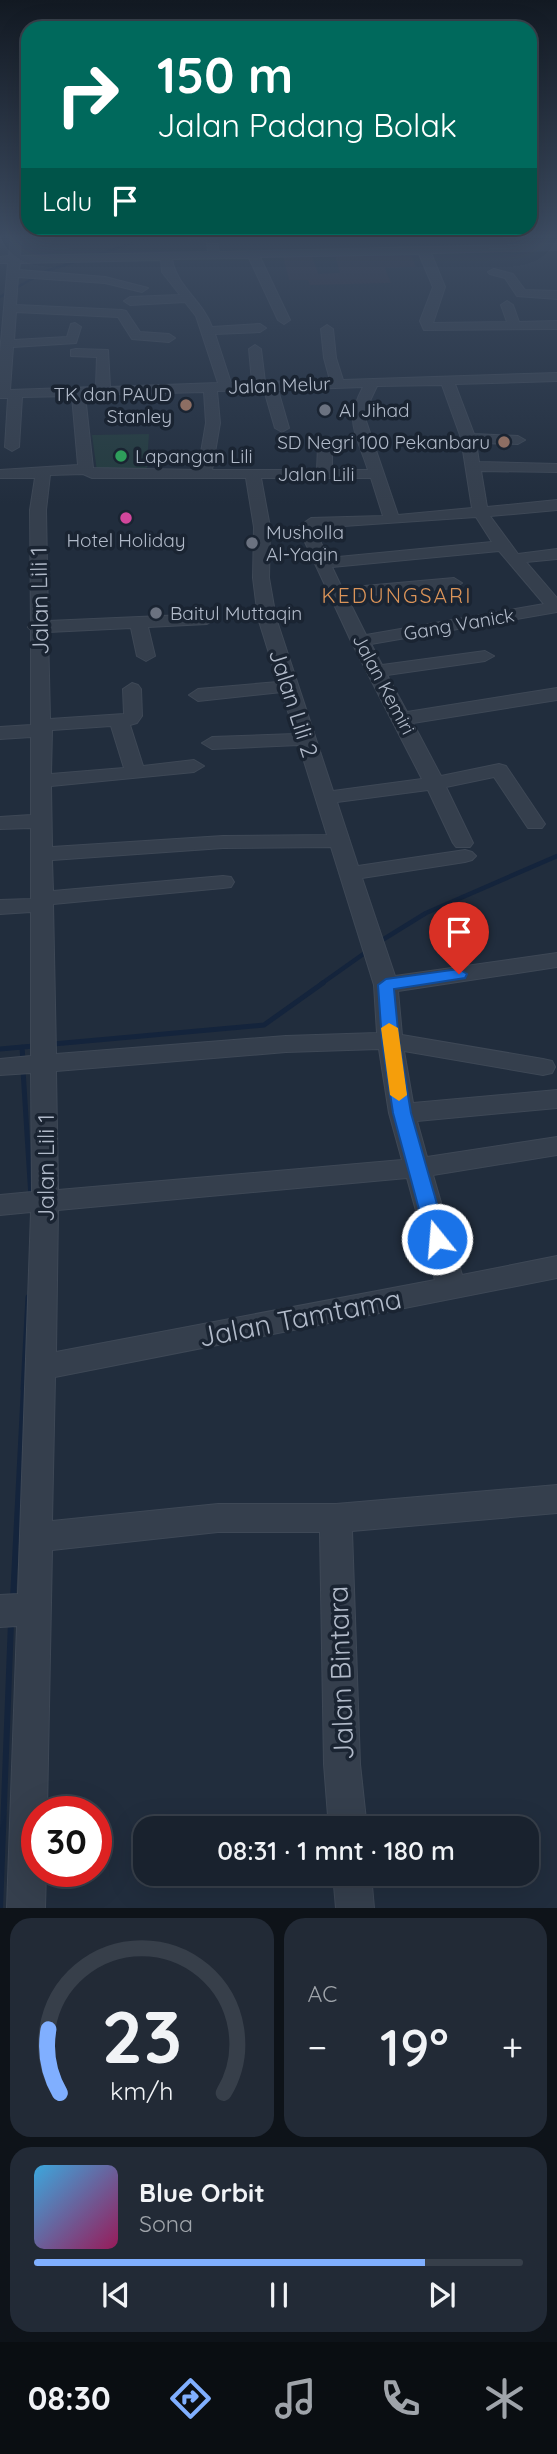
<!DOCTYPE html>
<html lang="id">
<head>
<meta charset="utf-8">
<style>
  body { margin:0; font-family:Quicksand,sans-serif; background:#222a36; color:#f1f3f6; height:100vh; display:flex; flex-direction:column; font-size:26px; white-space:nowrap }
  * { box-sizing:border-box; margin:0 }
  p { font-size:23px; color:#9fa4aa }
  .icon { flex:none; width:38px; height:38px; fill:none; stroke:currentColor; stroke-width:2; stroke-linecap:round; stroke-linejoin:round }
  .map { position:relative; height:1908px; overflow:hidden }
  .side { display:flex; flex-direction:column; gap:10px; padding:10px; background:#0e1319; flex:1 }
  .side>* { flex:none }
  .banner { position:absolute; left:21px; top:21px; width:516px; height:214px; border-radius:21px; box-shadow:0 7px 28px #0002,0 0 0 2px #373f4a; background:#00695c; color:#fff; overflow:hidden }
  .speed { position:absolute; left:21px; top:1796px; display:flex; gap:14px; font-size:35px; font-weight:700; text-align:center }
  .speed>* { display:grid; place-content:center; width:91px; height:91px; border-radius:50%; background:#19222e; box-shadow:0 7px 28px #0002,0 0 0 2px #373f4a; line-height:1 }
  .speed .limit { border:10px solid #d22; background:#fff; color:#111 }
  .pin { position:absolute; display:grid; place-items:center; width:60px; height:60px; color:#fff; margin:-72px -30px; border-radius:50% 50% 50% 0; rotate:-45deg; box-shadow:0 0 7px #0007 }
  .pin .icon { rotate:45deg }
  .me { position:absolute; width:77px; margin:-38px; rotate:343deg; stroke-linejoin:round; filter:drop-shadow(0 0 5px #0008) }
  .turn { display:flex; align-items:center; gap:24px; height:147px; padding:0 21px; font-size:32px }
  .turn .icon { width:91px; height:91px; stroke-width:2.5 }
  .turn b { display:block; font-size:49px; line-height:60px }
  .then { display:flex; align-items:center; height:66px; padding:0 21px; background:#0003; gap:14px; font-size:26px }
  .big { font-size:52px; font-weight:600; line-height:1.1 }
  .side .tile { flex:1; display:flex; flex-direction:column; justify-content:center; gap:10px; min-width:0; padding:0 24px; border-radius:21px; background:#222a36 }
  .side .dial { align-items:center; gap:0 }
  .dial svg { height:182px; overflow:visible; fill:none; stroke:#373f4a; stroke-width:7; stroke-linecap:round; text-anchor:middle }
  .dial text { fill:#f1f3f6; stroke:none }
  .song { display:flex; align-items:center; gap:21px }
  .cover { width:84px; height:84px; border-radius:10px; background:linear-gradient(135deg,hsl(200 70% 55%),hsl(330 70% 35%)) }
  .played { height:7px; border-radius:4px; background:linear-gradient(90deg,#80afff 80%,#373f4a 80%) }
  .keys { display:flex; justify-content:space-around; direction:ltr }
  .heat { display:flex; justify-content:space-between; align-items:center; font-size:38px; direction:ltr }
  .side .tiles { flex:1; display:grid; gap:10px; grid-template-columns:1fr 1fr }
  .tile:last-child { grid-column:span 2 }
  .trip { position:absolute; left:133px; top:1816px; width:406px; height:70px; border-radius:21px; background:#19222e; box-shadow:0 7px 28px #0002,0 0 0 2px #373f4a; font-weight:600; line-height:70px; text-align:center }
  .dock { display:flex; height:112px; justify-content:space-around; align-items:center; background:#0a0e12; color:#9fa4aa }
  .dock .icon { width:49px; height:49px }
  .dock .current { color:#80afff }
  .dock b { font-size:32px; color:#f1f3f6 }
  .map>svg:first-child { display:block }
</style>
</head>
<body>
<div class="map">
<svg width="557" height="1908" viewBox="0 0 557 1908">
  <rect width="100%" height="100%" fill="#212d3d"/>
  <path fill="#302e3e" d="M410,254L416,267L385,268L391,283L310,285L308,280H289L283,256H312L318,274L340,273L335,255Z"/>
  <path fill="#233b3e" d="M149,434L146,478L98,479L92,435Z"/>
  <g fill="none" stroke-linecap="round" stroke-linejoin="round">
    <path stroke="#14243c" stroke-width="2.5" d="M93,256L148,238
      M0,297L46,271L78,261"/>
    <path stroke="#14243c" stroke-width="4.5" d="M379,942L426,913L557,856
      M321,984L369,950"/>
    <path stroke="#14243c" stroke-width="5" d="M53,1044L264,1025L323,983
      M22,1047L23,1061
      M0,1049L34,1046
      M23,1070L31,1197
      M23,1389L28,1297"/>
    <path stroke="#14243c" stroke-width="6" d="M13,1599L24,1387
      M0,1908L11,1622"/>
    <defs>
      <path id="minor" d="M11,237H21L20,256L208,252L207,242L189,241L190,237H216L219,252L557,244V250L431,253L445,287L433,323L507,322L501,305L507,301L513,305L519,322L557,321V329L424,330L420,321L433,287L419,254L260,257L290,320L284,324L278,320L249,258L172,259C176,286 203,301 212,327L260,324L266,328L260,332L215,334L231,383L252,382L249,349L255,345L261,349L265,382L330,380L324,358L321,329L327,325L333,329L336,358L343,380L557,373V381L455,384L474,434L518,436L525,440L518,444L476,443L479,462L557,464V472L481,471L487,507L557,500V510L490,516L518,554L557,549V559L526,562L557,598V612L371,644L382,665L485,651L494,656L485,661L387,675L407,712L557,688V700L413,723L441,776L499,764L506,766L545,824L542,828H528L494,777L446,787L473,843L470,847H456L453,843L428,790L337,802L358,866L465,850L472,852L476,856L472,860L465,862L362,878L395,976L557,953V967L398,991L402,1035L543,1059L552,1061L555,1067L552,1073L543,1075L404,1051L413,1103L557,1090V1108L417,1121L427,1157L557,1137V1155L433,1175L462,1275L557,1256V1278L55,1377L52,1521L218,1504H336L557,1485V1513L352,1531L360,1764L367,1829H329L324,1764L320,1532H218L52,1550L47,1811H37V1871H46L45,1908H7L17,1626L0,1627V1595L18,1594L31,1212L0,1215V1195L32,1192L31,1073L0,1075V1059L31,1056V912L0,914V900L31,899V828L0,829V817L31,815V737L0,739V727L31,725V630L28,627L31,624L30,510L35,478H0V470L78,465L72,396L22,397L19,447L12,451L5,447L8,398H0V353L8,263H0V257L9,256ZM161,260L162,272L180,295L130,297L124,301L130,305L185,302L196,316L218,383L110,387L108,350L76,349L71,350V356L97,357L96,387L10,390L13,347L76,343L81,327L75,323L71,324L67,337L14,340L16,312L118,317L132,339L169,342L175,338L169,334L140,332L126,311L122,310L16,305L18,277L105,283L142,292L148,288L105,277L19,270L20,263ZM442,385L461,438L472,508L398,515L365,418L367,407L377,386ZM363,387C344,424 356,432 368,470H332V446L325,442L318,446L317,470H212L220,423L217,391L264,390L275,428L282,432L289,428L278,390ZM204,392L206,423L198,470L93,468L85,395ZM83,474L92,478H246L254,527L253,578L258,618L278,682L198,689L189,695L198,701L282,692L295,734L212,737L202,743L212,749L299,745L327,835L223,836L52,847L51,786L194,772L204,766L194,760L143,766L130,725L137,723L142,716L141,689L138,685L132,683L123,689L124,714L50,719L48,632L131,628L137,656L146,661L155,656L148,627L207,624L216,619L207,614L48,621L46,510L50,475ZM261,478H371L383,516L311,518L298,527L351,641L422,779L333,791L276,618L269,578L270,527ZM476,517L492,542L328,558L314,528ZM499,551L544,604L366,635L347,597L454,588L462,583L454,578L342,588L332,567ZM111,726L124,768L51,774L52,730ZM331,847L374,985L377,1033L286,1036L56,1054L53,904L223,888L231,887L234,882L231,877L223,876L53,891L52,860L223,848ZM379,1049L389,1113L402,1160L58,1190L56,1071L286,1052ZM407,1178L435,1280L56,1352L58,1210Z
        M494,269L513,274L525,290L557,291V299L517,296L505,278L490,274L488,272Z
        M333,1874H371L374,1908H336Z"/>
    </defs>
    <use href="#minor" stroke="#3e4856" stroke-width="2"/>
    <use href="#minor" fill="#353f4d" fill-rule="evenodd"/>
  </g>
  <linearGradient id="sky" x2="0" y2="1"><stop stop-color="#121922"/><stop offset="0.47" stop-color="#3d4c62"/><stop offset="1" stop-color="#3d4c62" stop-opacity="0"/></linearGradient>
  <rect width="557" height="504" fill="url(#sky)"/>
  <path fill="#1a73e8" stroke="#114b97" stroke-width="2" d="M459,969L467,974L465,978L394,989L399,1041L411,1113L447,1239L444,1244L437,1246L430,1244L427,1239L393,1113L382,1041L378,985L386,979Z"/>
  <path fill="#f59e0b" d="M389,1023L398,1028L407,1095L399,1101L390,1095L381,1028Z"/>
  <g fill="#8d6e63" stroke="#1a2432" stroke-width="2.5">
    <circle cx="186" cy="405" r="7"/>
    <circle cx="504" cy="442" r="7"/>
  </g>
  <g fill="#6b7280" stroke="#1a2432" stroke-width="2.5">
    <circle cx="325" cy="410" r="7"/>
    <circle cx="252" cy="543" r="7"/>
    <circle cx="156" cy="613" r="7"/>
  </g>
  <circle fill="#2e9e5b" stroke="#1a2432" stroke-width="2.5" cx="121" cy="456" r="7"/>
  <circle fill="#d1479c" stroke="#1a2432" stroke-width="2.5" cx="126" cy="518" r="7"/>
  <g text-anchor="middle" dominant-baseline="central" stroke-width="7" stroke-linejoin="round" paint-order="stroke">
    <g font-size="19" fill="#b1bac9" stroke="#1a2432">
      <text transform="translate(279 385) rotate(-2)">Jalan Melur</text>
      <text x="316" y="474">Jalan Lili</text>
      <text transform="translate(459 624) rotate(-10)">Gang Vanick</text>
      <text transform="translate(384 684) rotate(62)">Jalan Kemiri</text>
    </g>
    <g font-size="19" fill="#b1bac9" stroke="#1a2432" text-anchor="start">
      <text x="172" y="394" text-anchor="end">TK dan PAUD<tspan x="172" dy="22">Stanley</tspan></text>
      <text x="339" y="410">Al Jihad</text>
      <text x="490" y="442" text-anchor="end">SD Negri 100 Pekanbaru</text>
      <text x="135" y="456">Lapangan Lili</text>
      <text x="266" y="532">Musholla<tspan x="266" dy="22">Al-Yaqin</tspan></text>
      <text x="126" y="540" text-anchor="middle">Hotel Holiday</text>
      <text x="170" y="613">Baitul Muttaqin</text>
    </g>
    <g font-size="21" letter-spacing="2" fill="#db9459" stroke="#1a2432">
      <text x="397" y="595">KEDUNGSARI</text>
    </g>
    <g font-size="23" fill="#b1bac9" stroke="#1a2432">
      <text transform="translate(39 601) rotate(-91)">Jalan Lili 1</text>
      <text transform="translate(294 703) rotate(72)">Jalan Lili 2</text>
      <text transform="translate(45 1168) rotate(-90)">Jalan Lili 1</text>
    </g>
    <g font-size="28" fill="#b1bac9" stroke="#1a2432">
      <text transform="translate(300 1317) rotate(-11)">Jalan Tamtama</text>
      <text transform="translate(340 1673) rotate(-92)">Jalan Bintara</text>
    </g>
  </g>
</svg>
<div class="speed"><div class="limit">30</div></div>
<div class="pin" style="left:459px;top:974px;background:#d93025"><svg class="icon" aria-label="arrive" viewBox="0 0 24 24"><path d="M6 21V4h12l-3 4 3 4H6"/></svg></div>
<svg class="me" style="left:437px;top:1239px" viewBox="-20 -20 40 40"><circle r="17" fill="#1a73e8" stroke="#fff" stroke-width="3"/><path d="M0-11L8 9 0 5-8 9z" fill="#fff"/></svg>
<div class="trip">08:31 · 1 mnt · 180 m</div>
<div class="banner">
<div class="turn"><svg class="icon" aria-label="right" viewBox="0 0 24 24"><path d="M7 20v-9h11M14 6l5 5-5 5"/></svg><div><b>150 m</b>Jalan Padang Bolak</div></div>
<div class="then">Lalu<svg class="icon" aria-label="arrive" viewBox="0 0 24 24"><path d="M6 21V4h12l-3 4 3 4H6"/></svg></div>
</div>
</div>
<section class="side">
<div class="tiles">
<div class="tile dial"><svg viewBox="0 0 100 80">
<path d="M14 69A42 42 0 1 1 86 69"/>
<path d="M14 69A42 42 0 0 1 9 41" stroke="#80afff"/>
<text x="50" y="56" font-size="32" font-weight="700">23</text>
<text x="50" y="72" font-size="11">km/h</text>
</svg></div>
<div class="tile"><p>AC</p>
<div class="heat"><a>−</a><b class="big">19°</b><a>+</a></div>
</div>
<div class="tile">
<div class="song"><i class="cover"></i><div><b>Blue Orbit</b><p>Sona</p></div></div>
<div class="played"></div>
<div class="keys"><svg class="icon" aria-label="previous" viewBox="0 0 24 24"><path d="M18 5L8 12l10 7zM5 5v14"/></svg><svg class="icon" aria-label="pause" viewBox="0 0 24 24"><path d="M8 5v14M16 5v14"/></svg><svg class="icon" aria-label="next" viewBox="0 0 24 24"><path d="M6 5l10 7-10 7zM19 5v14"/></svg></div>
</div>
</div>
</section>
<nav class="dock">
<b>08:30</b>
<svg class="icon current" aria-label="directions" viewBox="0 0 24 24"><path d="M12 3l9 9-9 9-9-9zM9 14v-3h6M13 9l2 2-2 2"/></svg>
<svg class="icon" aria-label="music" viewBox="0 0 24 24"><path d="M9 18V5l10-2v13"/><circle cx="6" cy="18" r="3"/><circle cx="16" cy="16" r="3"/></svg>
<svg class="icon" aria-label="phone" viewBox="0 0 24 24"><path d="M5 4h4l2 5-3 2q2 4 5 5l2-3 5 2v4C11 20 4 13 5 4z"/></svg>
<svg class="icon" aria-label="climate" viewBox="0 0 24 24"><path d="M12 3v18M4 7l16 10M4 17L20 7"/></svg>
</nav>
</body>
</html>
